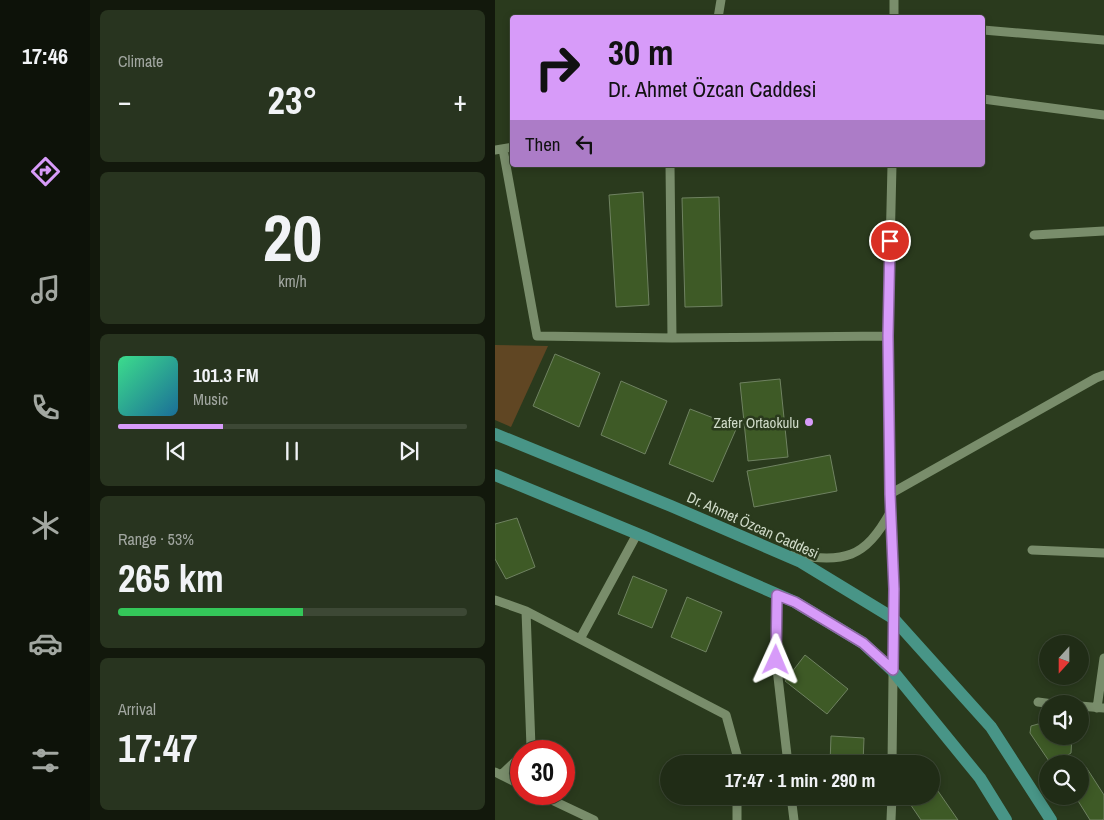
<!DOCTYPE html>
<html lang="en">
<head>
<meta charset="utf-8">
<style>
  body { margin:0; font-family:"Archivo Narrow",sans-serif; background:#28341f; color:#f1f3f6; height:100vh; display:flex; flex-direction:column; font-size:19px; white-space:nowrap }
  * { box-sizing:border-box; margin:0 }
  p { font-size:16px; color:#a2a7a1 }
  .icon { flex:none; width:28px; height:28px; fill:none; stroke:currentColor; stroke-width:2; stroke-linecap:round; stroke-linejoin:round }
  .map { position:relative; flex:1; overflow:hidden }
  .sheet { display:flex; flex-direction:column; gap:10px; padding:10px; background:#12180c; width:405px }
  .sheet>* { flex:none }
  .hud { position:absolute; left:15px; top:15px; width:475px; height:152px; border-radius:5px; box-shadow:0 2px 8px #0003,0 0 0 1px #3d4835; background:#d79bf9; color:#111; overflow:hidden }
  .needle { width:32px; rotate:201deg }
  .fabs { position:absolute; left:544px; top:635px; display:grid; gap:10px }
  .fabs a { display:grid; place-items:center; width:50px; height:50px; border-radius:50%; background:#202c16; box-shadow:0 2px 8px #0003,0 0 0 1px #3d4835; font-size:25px }
  .speed { position:absolute; left:15px; top:740px; display:flex; gap:10px; font-size:25px; font-weight:700; text-align:center }
  .speed>* { display:grid; place-content:center; width:65px; height:65px; border-radius:50%; background:#202c16; box-shadow:0 2px 8px #0003,0 0 0 1px #3d4835; line-height:1 }
  .speed .limit { border:8px solid #d22; background:#fff; color:#111 }
  .pin { position:absolute; display:grid; place-items:center; width:42px; height:42px; color:#fff; margin:-21px; border:2px solid #fff; border-radius:50%; box-shadow:0 1px 5px #0007 }
  .me { position:absolute; width:55px; margin:-28px; rotate:1deg; stroke-linejoin:round; filter:drop-shadow(0 0 4px #0008) }
  .turn { display:flex; align-items:center; gap:18px; height:105px; padding:0 15px; font-size:22px }
  .turn .icon { width:65px; height:65px; stroke-width:2.5 }
  .turn b { display:block; font-size:35px; line-height:42px }
  .then { display:flex; align-items:center; height:48px; padding:0 15px; background:#0003; gap:10px; font-size:19px }
  .big { font-size:38px; font-weight:700; line-height:1.1 }
  .sheet .tile { flex:1; display:flex; flex-direction:column; justify-content:center; gap:8px; min-width:0; padding:0 18px; border-radius:8px; background:#28341f }
  .sheet .dial { align-items:center; gap:0 }
  .dial b { font-size:65px; line-height:1 }
  .song { display:flex; align-items:center; gap:15px }
  .cover { width:60px; height:60px; border-radius:8px; background:linear-gradient(135deg,hsl(150 70% 55%),hsl(200 70% 35%)) }
  .played { height:5px; border-radius:2px; background:linear-gradient(90deg,#d79bf9 30%,#3d4835 30%) }
  .keys { display:flex; justify-content:space-around; direction:ltr }
  .heat { display:flex; justify-content:space-between; align-items:center; font-size:28px; direction:ltr }
  .charge { height:8px; border-radius:4px; background:linear-gradient(90deg,#34c759 53%,#3d4835 0) }
  .trip { position:absolute; left:165px; top:755px; width:280px; height:50px; border-radius:25px; background:#202c16; box-shadow:0 2px 8px #0003,0 0 0 1px #3d4835; font-weight:700; line-height:50px; text-align:center }
  main { display:flex; flex:1; min-height:0 }
  .dock { display:flex; flex-direction:column; width:90px; justify-content:space-around; align-items:center; background:#0d1209; color:#a2a7a1 }
  .dock .icon { width:35px; height:35px }
  .dock .current { color:#d79bf9 }
  .dock b { font-size:22px; color:#f1f3f6 }
  .map>svg:first-child { display:block }
</style>
</head>
<body>
<main>
<nav class="dock">
<b>17:46</b>
<svg class="icon current" aria-label="directions" viewBox="0 0 24 24"><path d="M12 3l9 9-9 9-9-9zM9 14v-3h6M13 9l2 2-2 2"/></svg>
<svg class="icon" aria-label="music" viewBox="0 0 24 24"><path d="M9 18V5l10-2v13"/><circle cx="6" cy="18" r="3"/><circle cx="16" cy="16" r="3"/></svg>
<svg class="icon" aria-label="phone" viewBox="0 0 24 24"><path d="M5 4h4l2 5-3 2q2 4 5 5l2-3 5 2v4C11 20 4 13 5 4z"/></svg>
<svg class="icon" aria-label="climate" viewBox="0 0 24 24"><path d="M12 3v18M4 7l16 10M4 17L20 7"/></svg>
<svg class="icon" aria-label="car" viewBox="0 0 24 24"><path d="M5 17H2v-5l4-1 3-4h7l3 4 3 1v5h-3M9 17h6M6 11h13"/><circle cx="7" cy="17" r="2"/><circle cx="17" cy="17" r="2"/></svg>
<svg class="icon" aria-label="filters" viewBox="0 0 24 24"><path d="M4 7h16M4 17h16"/><circle cx="9" cy="7" r="2"/><circle cx="15" cy="17" r="2"/></svg>
</nav>
<section class="sheet">
<div class="tile"><p>Climate</p>
<div class="heat"><a>−</a><b class="big">23°</b><a>+</a></div>
</div>
<div class="tile dial"><b>20</b><p>km/h</p></div>
<div class="tile">
<div class="song"><i class="cover"></i><div><b>101.3 FM</b><p>Music</p></div></div>
<div class="played"></div>
<div class="keys"><svg class="icon" aria-label="previous" viewBox="0 0 24 24"><path d="M18 5L8 12l10 7zM5 5v14"/></svg><svg class="icon" aria-label="pause" viewBox="0 0 24 24"><path d="M8 5v14M16 5v14"/></svg><svg class="icon" aria-label="next" viewBox="0 0 24 24"><path d="M6 5l10 7-10 7zM19 5v14"/></svg></div>
</div>
<div class="tile"><p>Range · 53%</p><b class="big">265 km</b><div class="charge"></div></div>
<div class="tile"><p>Arrival</p><b class="big">17:47</b></div>
</section>
<div class="map">
<svg width="609" height="820" viewBox="0 0 609 820">
  <rect width="100%" height="100%" fill="#2a3a1d"/>
  <path fill="#604623" d="M0,345L53,346L16,427L0,420Z"/>
  <path fill="#3e5a26" stroke="#6f8261" d="M148,192L154,305L121,307L114,195Z
    M224,197L227,306L190,307L187,198Z
    M60,354L105,373L84,427L38,406Z
    M285,379L293,457L253,461L245,383Z
    M126,381L172,401L150,454L106,435Z
    M195,409L242,427L218,482L174,464Z
    M335,455L342,491L259,507L252,471Z
    M22,518L40,567L11,579L0,559V524Z
    M138,576L172,590L157,628L123,614Z
    M192,597L227,612L211,652L176,637Z
    M310,655L353,689L332,714L290,681Z
    M543,724L552,727V736H577L576,753L559,764H556L535,733L536,726Z
    M336,736L369,738L368,764H335Z
    M591,767L609,795V819L607,820H595L580,796H585V771Z
    M436,781L463,820H426L411,798L413,796H436Z"/>
  <g fill="none" stroke-linecap="round" stroke-linejoin="round">
    <path stroke="#798d6b" stroke-width="9" d="M223,18L226,0
      M399,18V0
      M488,30L609,40
      M488,99L609,115
      M8,149L42,336L177,338L393,336
      M0,150L18,147
      M175,165L177,338
      M539,235L609,231
      M395,494L601,378L609,375
      M537,550L609,553
      M298,555C350,562 369,560 396,511
      M282,595L281,660L293,764
      M0,600L31,611L231,715L242,755V764
      M31,611L36,747L31,751
      M85,639L142,534
      M543,702L558,704
      M585,706L609,708
      M602,708L609,658
      M397,764L399,589L395,494L393,336L397,165
      M0,772L26,785
      M6,775L26,756
      M44,794L99,820
      M242,796V820
      M296,796L299,820
      M396,820L397,796"/>
    <path stroke="#489587" stroke-width="12" d="M0,434L176,506L306,562L398,618L496,727L556,820
      M0,475L150,537L300,602L368,643L397,670L485,778L511,820"/>
  </g>
  <g fill="none" stroke-linecap="round" stroke-linejoin="round">
    <defs>
      <path id="route" d="M281,660L282,595L300,602L368,643L398,670L399,589L395,494L393,336L395,241"/>
    </defs>
    <use href="#route" stroke="#8c65a2" stroke-width="12"/>
    <use href="#route" stroke="#d79bf9" stroke-width="9"/>
  </g>
  <circle fill="#d79bf9" stroke="#2a3a1d" stroke-width="2" cx="314" cy="422" r="5"/>
  <g text-anchor="middle" dominant-baseline="central" stroke-width="5" stroke-linejoin="round" paint-order="stroke">
    <g font-size="15" fill="#cfdac8" stroke="#2a3a1d" text-anchor="end">
      <text x="304" y="422">Zafer Ortaokulu</text>
    </g>
    <g font-size="15" fill="#cfdac8" stroke="#2a3a1d">
      <text transform="translate(258 525) rotate(24)">Dr. Ahmet Özcan Caddesi</text>
    </g>
  </g>
</svg>
<div class="fabs">
<a><svg class="needle" viewBox="-14 -14 28 28"><path d="M0-13l5 13h-10z" fill="#e53935"/><path d="M0 13l5-13h-10z" fill="#a2a7a1"/></svg></a>
<a><svg class="icon" aria-label="sound" viewBox="0 0 24 24"><path d="M4 9h4l5-4v14l-5-4H4zM17 9q2 3 0 6"/></svg></a>
<a><svg class="icon" aria-label="search" viewBox="0 0 24 24"><circle cx="10" cy="10" r="6"/><path d="M15 15l6 6"/></svg></a>
</div>
<div class="speed"><div class="limit">30</div></div>
<div class="pin" style="left:395px;top:241px;background:#d93025"><svg class="icon" aria-label="arrive" viewBox="0 0 24 24"><path d="M6 21V4h12l-3 4 3 4H6"/></svg></div>
<svg class="me" style="left:281px;top:660px" viewBox="-20 -20 40 40"><path d="M0-17L14 15 0 8-14 15z" fill="#d79bf9" stroke="#fff" stroke-width="4"/></svg>
<div class="trip">17:47 · 1 min · 290 m</div>
<div class="hud">
<div class="turn"><svg class="icon" aria-label="right" viewBox="0 0 24 24"><path d="M7 20v-9h11M14 6l5 5-5 5"/></svg><div><b>30 m</b>Dr. Ahmet Özcan Caddesi</div></div>
<div class="then">Then<svg class="icon" aria-label="left" viewBox="0 0 24 24"><path d="M17 20v-9H6M10 6l-5 5 5 5"/></svg></div>
</div>
</div>
</main>
</body>
</html>
